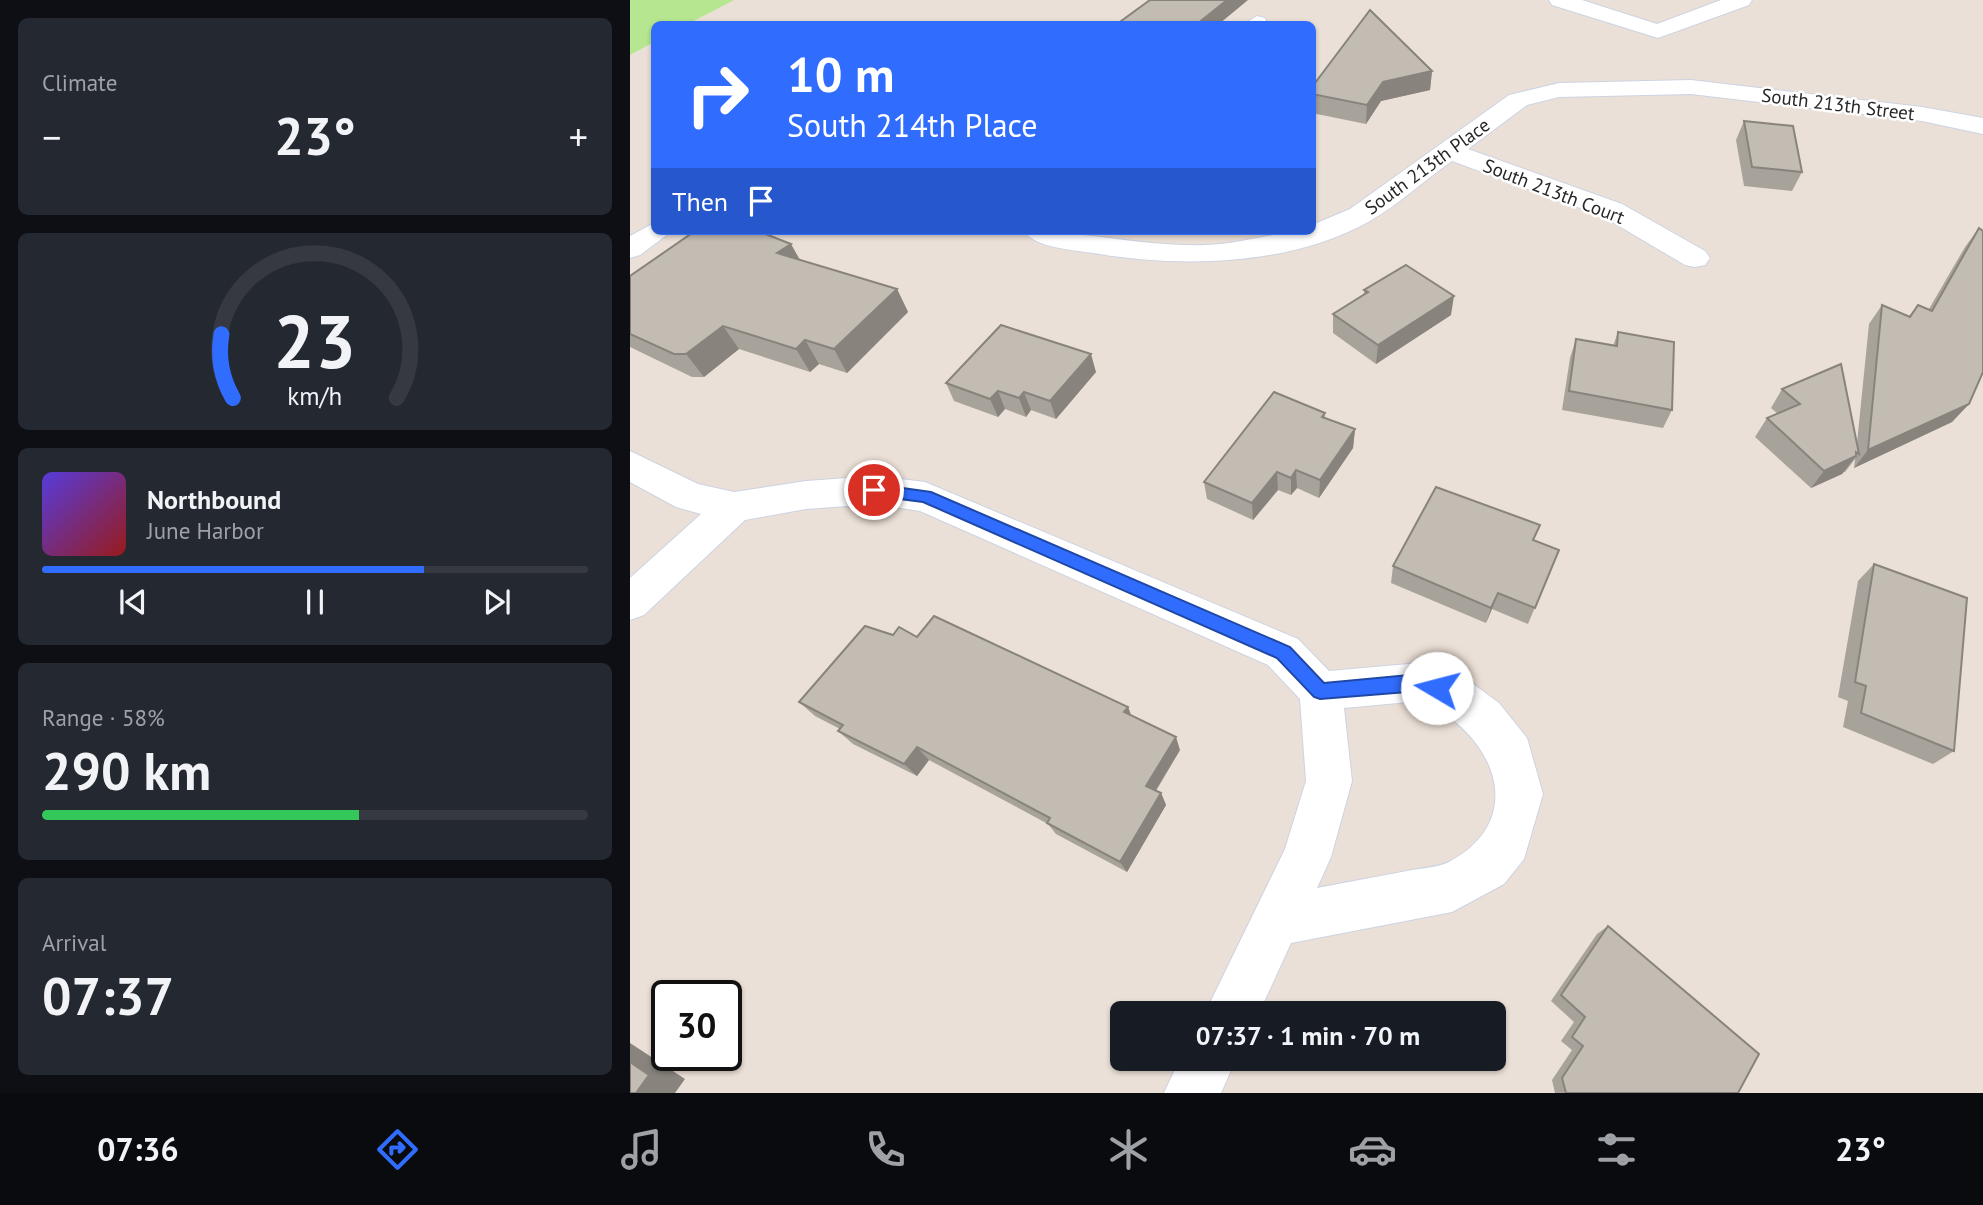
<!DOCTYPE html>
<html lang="en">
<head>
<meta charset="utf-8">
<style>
  body { margin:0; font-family:"PT Sans",sans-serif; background:#242831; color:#f1f3f6; height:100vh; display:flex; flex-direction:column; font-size:26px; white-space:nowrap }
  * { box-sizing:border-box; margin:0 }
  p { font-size:23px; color:#9ea1a6 }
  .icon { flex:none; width:38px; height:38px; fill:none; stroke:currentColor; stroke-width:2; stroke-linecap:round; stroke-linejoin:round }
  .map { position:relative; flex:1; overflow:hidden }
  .drawer { display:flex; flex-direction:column; gap:18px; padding:18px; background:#0d0f14; width:630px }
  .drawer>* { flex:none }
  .top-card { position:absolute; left:21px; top:21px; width:665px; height:214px; border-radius:10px; box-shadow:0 2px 5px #0004; background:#306dff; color:#fff; overflow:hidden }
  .speed { position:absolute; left:21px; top:980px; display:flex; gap:14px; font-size:35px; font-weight:700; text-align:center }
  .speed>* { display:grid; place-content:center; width:91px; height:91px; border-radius:50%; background:#171b24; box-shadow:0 2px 5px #0004; line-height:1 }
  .speed .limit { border:4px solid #111; border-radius:10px; background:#fff; color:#111 }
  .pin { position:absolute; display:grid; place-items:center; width:60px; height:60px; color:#fff; margin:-30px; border:4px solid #fff; border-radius:50%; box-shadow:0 2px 7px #0007 }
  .me { position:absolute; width:77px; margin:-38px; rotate:278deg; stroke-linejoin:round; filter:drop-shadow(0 0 5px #0008) }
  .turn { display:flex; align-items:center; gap:24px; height:147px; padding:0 21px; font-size:32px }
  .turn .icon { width:91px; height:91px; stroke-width:2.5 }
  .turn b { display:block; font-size:49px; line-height:60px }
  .then { display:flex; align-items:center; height:66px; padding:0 21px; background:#0003; gap:14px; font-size:26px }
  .big { font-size:52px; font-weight:800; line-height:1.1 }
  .drawer .widget { flex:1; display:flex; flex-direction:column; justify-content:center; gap:10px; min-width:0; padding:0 24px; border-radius:10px; background:#242831 }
  .drawer .dial { align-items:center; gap:0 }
  .dial svg { height:182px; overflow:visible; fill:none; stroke:#363941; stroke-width:7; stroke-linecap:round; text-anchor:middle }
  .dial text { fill:#f1f3f6; stroke:none }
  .song { display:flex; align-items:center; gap:21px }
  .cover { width:84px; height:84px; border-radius:10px; background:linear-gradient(135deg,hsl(250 70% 55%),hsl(0 70% 35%)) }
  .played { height:7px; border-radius:4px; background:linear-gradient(90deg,#306dff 70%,#363941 70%) }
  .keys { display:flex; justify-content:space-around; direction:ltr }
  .heat { display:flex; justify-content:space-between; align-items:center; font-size:38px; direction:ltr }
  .charge { height:10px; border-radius:5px; background:linear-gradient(90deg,#34c759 58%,#363941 0) }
  .trip { position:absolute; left:480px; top:1001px; width:396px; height:70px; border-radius:10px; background:#171b24; box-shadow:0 2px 5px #0004; font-weight:800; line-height:70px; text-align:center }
  .dock { display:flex; height:112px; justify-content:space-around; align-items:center; background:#090b0e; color:#9ea1a6 }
  .dock .icon { width:49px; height:49px }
  .dock .current { color:#306dff }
  .dock b { font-size:32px; color:#f1f3f6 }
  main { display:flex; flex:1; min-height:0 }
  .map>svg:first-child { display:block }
</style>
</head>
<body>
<main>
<section class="drawer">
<div class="widget"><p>Climate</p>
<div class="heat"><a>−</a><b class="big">23°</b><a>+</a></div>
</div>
<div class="widget dial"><svg viewBox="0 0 100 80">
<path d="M14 69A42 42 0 1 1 86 69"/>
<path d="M14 69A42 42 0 0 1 9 41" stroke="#306dff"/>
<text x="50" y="56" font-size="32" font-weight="700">23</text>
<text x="50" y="72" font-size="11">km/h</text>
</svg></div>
<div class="widget">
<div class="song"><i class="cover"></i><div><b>Northbound</b><p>June Harbor</p></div></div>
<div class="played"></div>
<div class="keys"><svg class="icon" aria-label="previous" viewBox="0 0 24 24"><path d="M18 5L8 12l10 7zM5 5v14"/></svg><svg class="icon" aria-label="pause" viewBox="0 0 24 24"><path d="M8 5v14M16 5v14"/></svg><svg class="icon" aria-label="next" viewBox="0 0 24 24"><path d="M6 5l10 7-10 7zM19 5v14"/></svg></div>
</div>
<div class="widget"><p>Range · 58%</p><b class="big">290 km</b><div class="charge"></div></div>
<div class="widget"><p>Arrival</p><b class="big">07:37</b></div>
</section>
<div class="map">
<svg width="1353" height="1093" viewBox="0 0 1353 1093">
  <rect width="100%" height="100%" fill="#ebe0d7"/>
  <path fill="#b6e68f" d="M0,0H104L58,24H24V42L0,55Z"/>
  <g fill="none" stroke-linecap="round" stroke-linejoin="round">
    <defs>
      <path id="minor" d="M919,0H952L1027,24L1091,0H1122L1119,5L1028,38L922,5Z
        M627,16L635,18L637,24H614Z
        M1061,80L1292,107L1353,118V134L1292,121L1061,94L929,97L897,105L838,149L992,204L1075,251L1080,258L1075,265L1065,267L1055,265L972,216L822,161C795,180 769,204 740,221C661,266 550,268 463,253C444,250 405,248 394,231C455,231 514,247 576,245C612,244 647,231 682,231V225L720,209L879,95L929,83Z
        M24,223V231H42L10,255L0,258V236Z
        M0,451L68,484L104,492L176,481L245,476L295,482L668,639L699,671L790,663L839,681L869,703L897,738L913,794L894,859L874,884L822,912L661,943L629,1013H575L655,849L676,781L670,699L638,665L290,511L245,504L176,509L115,520L14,615L0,620V578L71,514L46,507L0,482ZM790,701C862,730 902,818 819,862C807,868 790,868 777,871C747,877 717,882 687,888L701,857L722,781L714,708Z
        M550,1059H606L591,1093H534Z"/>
    </defs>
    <use href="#minor" stroke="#ccd3e2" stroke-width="2"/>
    <use href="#minor" fill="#fff" fill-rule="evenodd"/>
  </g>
  <path fill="#a7a29a" d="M802,71L800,90L751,101L736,124L682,113V87Z
    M1114,121L1172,172L1162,191L1114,186L1106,140Z
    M682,174L685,177L684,196L682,195Z
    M1349,228L1339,404L1322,422L1224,468L1225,459L1215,472H1214L1212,474L1181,488L1125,437L1137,418L1148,414L1141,408L1152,389L1227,443L1239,324L1252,305L1279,316L1288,305L1299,309L1335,247Z
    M170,260L267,289L278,312L217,373L189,364L180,372L109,349L74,377H62L0,347V276Z
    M734,290L821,315L746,364L703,333V314L734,295Z
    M988,332L1042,410L1033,428L932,410L940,358L946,339L983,346Z
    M466,372L426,419L401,410L396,417L375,409L368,417L324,401L316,383Z
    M695,413V418L725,429L723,448L689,498L667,488L661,495L648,490L623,520L577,499L574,482Z
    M904,540L929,550L898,624L862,609L856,623L761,583L763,566Z
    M1244,564L1324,751L1303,764L1213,727L1218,701L1208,697L1228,581Z
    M263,635L287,637L498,707L501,716L550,750L526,791L531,793L536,805L497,872L426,834L418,824L299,760L287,776L223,744L208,731L210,729L185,716L169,702Z
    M978,926L1108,1093H925L922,1080L942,1050L931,1041L944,1022L921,1001L967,934Z"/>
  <path fill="#88847d" d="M597,0H618L589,24H567Z
    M802,71L800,90L751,101L736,124L737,105L753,82Z
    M161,244L174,267L147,253Z
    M267,289L278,312L217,373L204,349Z
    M824,296L821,315L746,364L748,345Z
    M93,326L109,349L74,377L56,354Z
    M175,340L189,364L180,372L166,349Z
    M461,354L466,372L426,419L420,401Z
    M368,391L375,409L368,417L360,399Z
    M394,392L401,410L396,417L389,398Z
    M1339,404L1322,422L1224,468L1238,450Z
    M725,429L723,448L689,498L690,480Z
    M1226,456L1212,474L1181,488L1194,471Z
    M666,470L667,488L661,495V478Z
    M647,472L648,490L623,520L622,503Z
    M868,593L862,609L856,623L861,608Z
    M498,707L503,720L494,712Z
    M546,737L550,750L521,798L516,786Z
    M287,747L299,760L287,776L274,764Z
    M531,793L536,805L497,872L490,862Z
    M0,1043L55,1079L45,1093H6L0,1062Z"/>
  <path fill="#c2bcb3" stroke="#88847d" stroke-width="2" d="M520,0H597L567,24H487Z
    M740,10L802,71L753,82L737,105L682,94V87Z
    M1114,121L1163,126L1172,172L1122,167Z
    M1349,228L1353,231V372L1339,404L1238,450L1252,305L1280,317L1288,305L1302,311Z
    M65,231H128L161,244L147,253L267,289L204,349L175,340L166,349L93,326L56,354H44L0,334V276Z
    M776,265L824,296L748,345L703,314L738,292L734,290Z
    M371,325L461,354L420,401L394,392L389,398L368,391L360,399L316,383Z
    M988,332L1044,342L1042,410L939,391L946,339L987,346Z
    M1211,364L1229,454L1226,452V456L1194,471L1137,418L1170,404L1152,389Z
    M644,392L695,413L692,417L725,429L690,480L666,470L661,478L647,472L622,503L574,482Z
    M806,487L910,525L903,540L929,550L905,608L868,593L861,608L763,566Z
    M1244,564L1337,598L1324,751L1231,713L1236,686L1225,682Z
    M304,616L498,707L494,712L546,737L516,786L531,793L490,862L417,823L420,818L287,747L274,764L208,731L213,725L169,702L235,626L263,635L269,627L287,637Z
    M978,926L1129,1054L1108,1093H936L932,1078L953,1046L942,1037L955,1017L931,995Z
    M0,1062L19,1075L6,1093H0Z"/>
  <path fill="#306dff" stroke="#1f47a6" stroke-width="2" d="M244,484L301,492L660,647L694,683L790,674L813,683L816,688L813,694L807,697L790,691L690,699L684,697L647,658L293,502L239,495L237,490Z"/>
  <g text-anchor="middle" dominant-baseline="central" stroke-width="5" stroke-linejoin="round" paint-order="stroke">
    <g font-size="19" fill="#272727" stroke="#fff">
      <text transform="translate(1208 104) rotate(7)">South 213th Street</text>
      <text transform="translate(797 166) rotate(-36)">South 213th Place</text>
      <text transform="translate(924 191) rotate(21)">South 213th Court</text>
    </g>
  </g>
</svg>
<div class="speed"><div class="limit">30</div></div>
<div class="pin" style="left:244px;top:490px;background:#d93025"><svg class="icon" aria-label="arrive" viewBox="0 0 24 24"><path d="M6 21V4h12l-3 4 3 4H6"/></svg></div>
<svg class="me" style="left:807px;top:688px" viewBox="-20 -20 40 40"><circle r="19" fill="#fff"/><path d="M0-13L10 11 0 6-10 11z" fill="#306dff"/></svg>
<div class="trip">07:37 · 1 min · 70 m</div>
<div class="top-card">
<div class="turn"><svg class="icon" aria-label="right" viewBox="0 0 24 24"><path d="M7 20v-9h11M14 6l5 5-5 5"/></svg><div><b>10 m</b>South 214th Place</div></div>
<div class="then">Then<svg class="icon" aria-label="arrive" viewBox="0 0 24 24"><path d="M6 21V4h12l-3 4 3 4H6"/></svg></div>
</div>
</div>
</main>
<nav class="dock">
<b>07:36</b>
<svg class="icon current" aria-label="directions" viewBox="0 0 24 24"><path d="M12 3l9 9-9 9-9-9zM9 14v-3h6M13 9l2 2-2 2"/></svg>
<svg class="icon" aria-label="music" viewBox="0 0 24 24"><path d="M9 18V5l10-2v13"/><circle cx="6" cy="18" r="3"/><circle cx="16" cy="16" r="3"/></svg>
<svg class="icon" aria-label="phone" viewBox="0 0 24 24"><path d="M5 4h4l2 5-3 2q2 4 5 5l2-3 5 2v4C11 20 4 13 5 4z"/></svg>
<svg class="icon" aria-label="climate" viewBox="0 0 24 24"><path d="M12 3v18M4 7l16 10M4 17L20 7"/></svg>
<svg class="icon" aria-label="car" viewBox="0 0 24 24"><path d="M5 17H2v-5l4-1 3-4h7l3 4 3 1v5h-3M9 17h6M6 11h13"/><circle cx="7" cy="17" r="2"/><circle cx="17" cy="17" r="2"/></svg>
<svg class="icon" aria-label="filters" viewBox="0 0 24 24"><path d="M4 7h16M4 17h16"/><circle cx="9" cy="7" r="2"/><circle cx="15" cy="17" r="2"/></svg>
<b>23°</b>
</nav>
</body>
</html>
